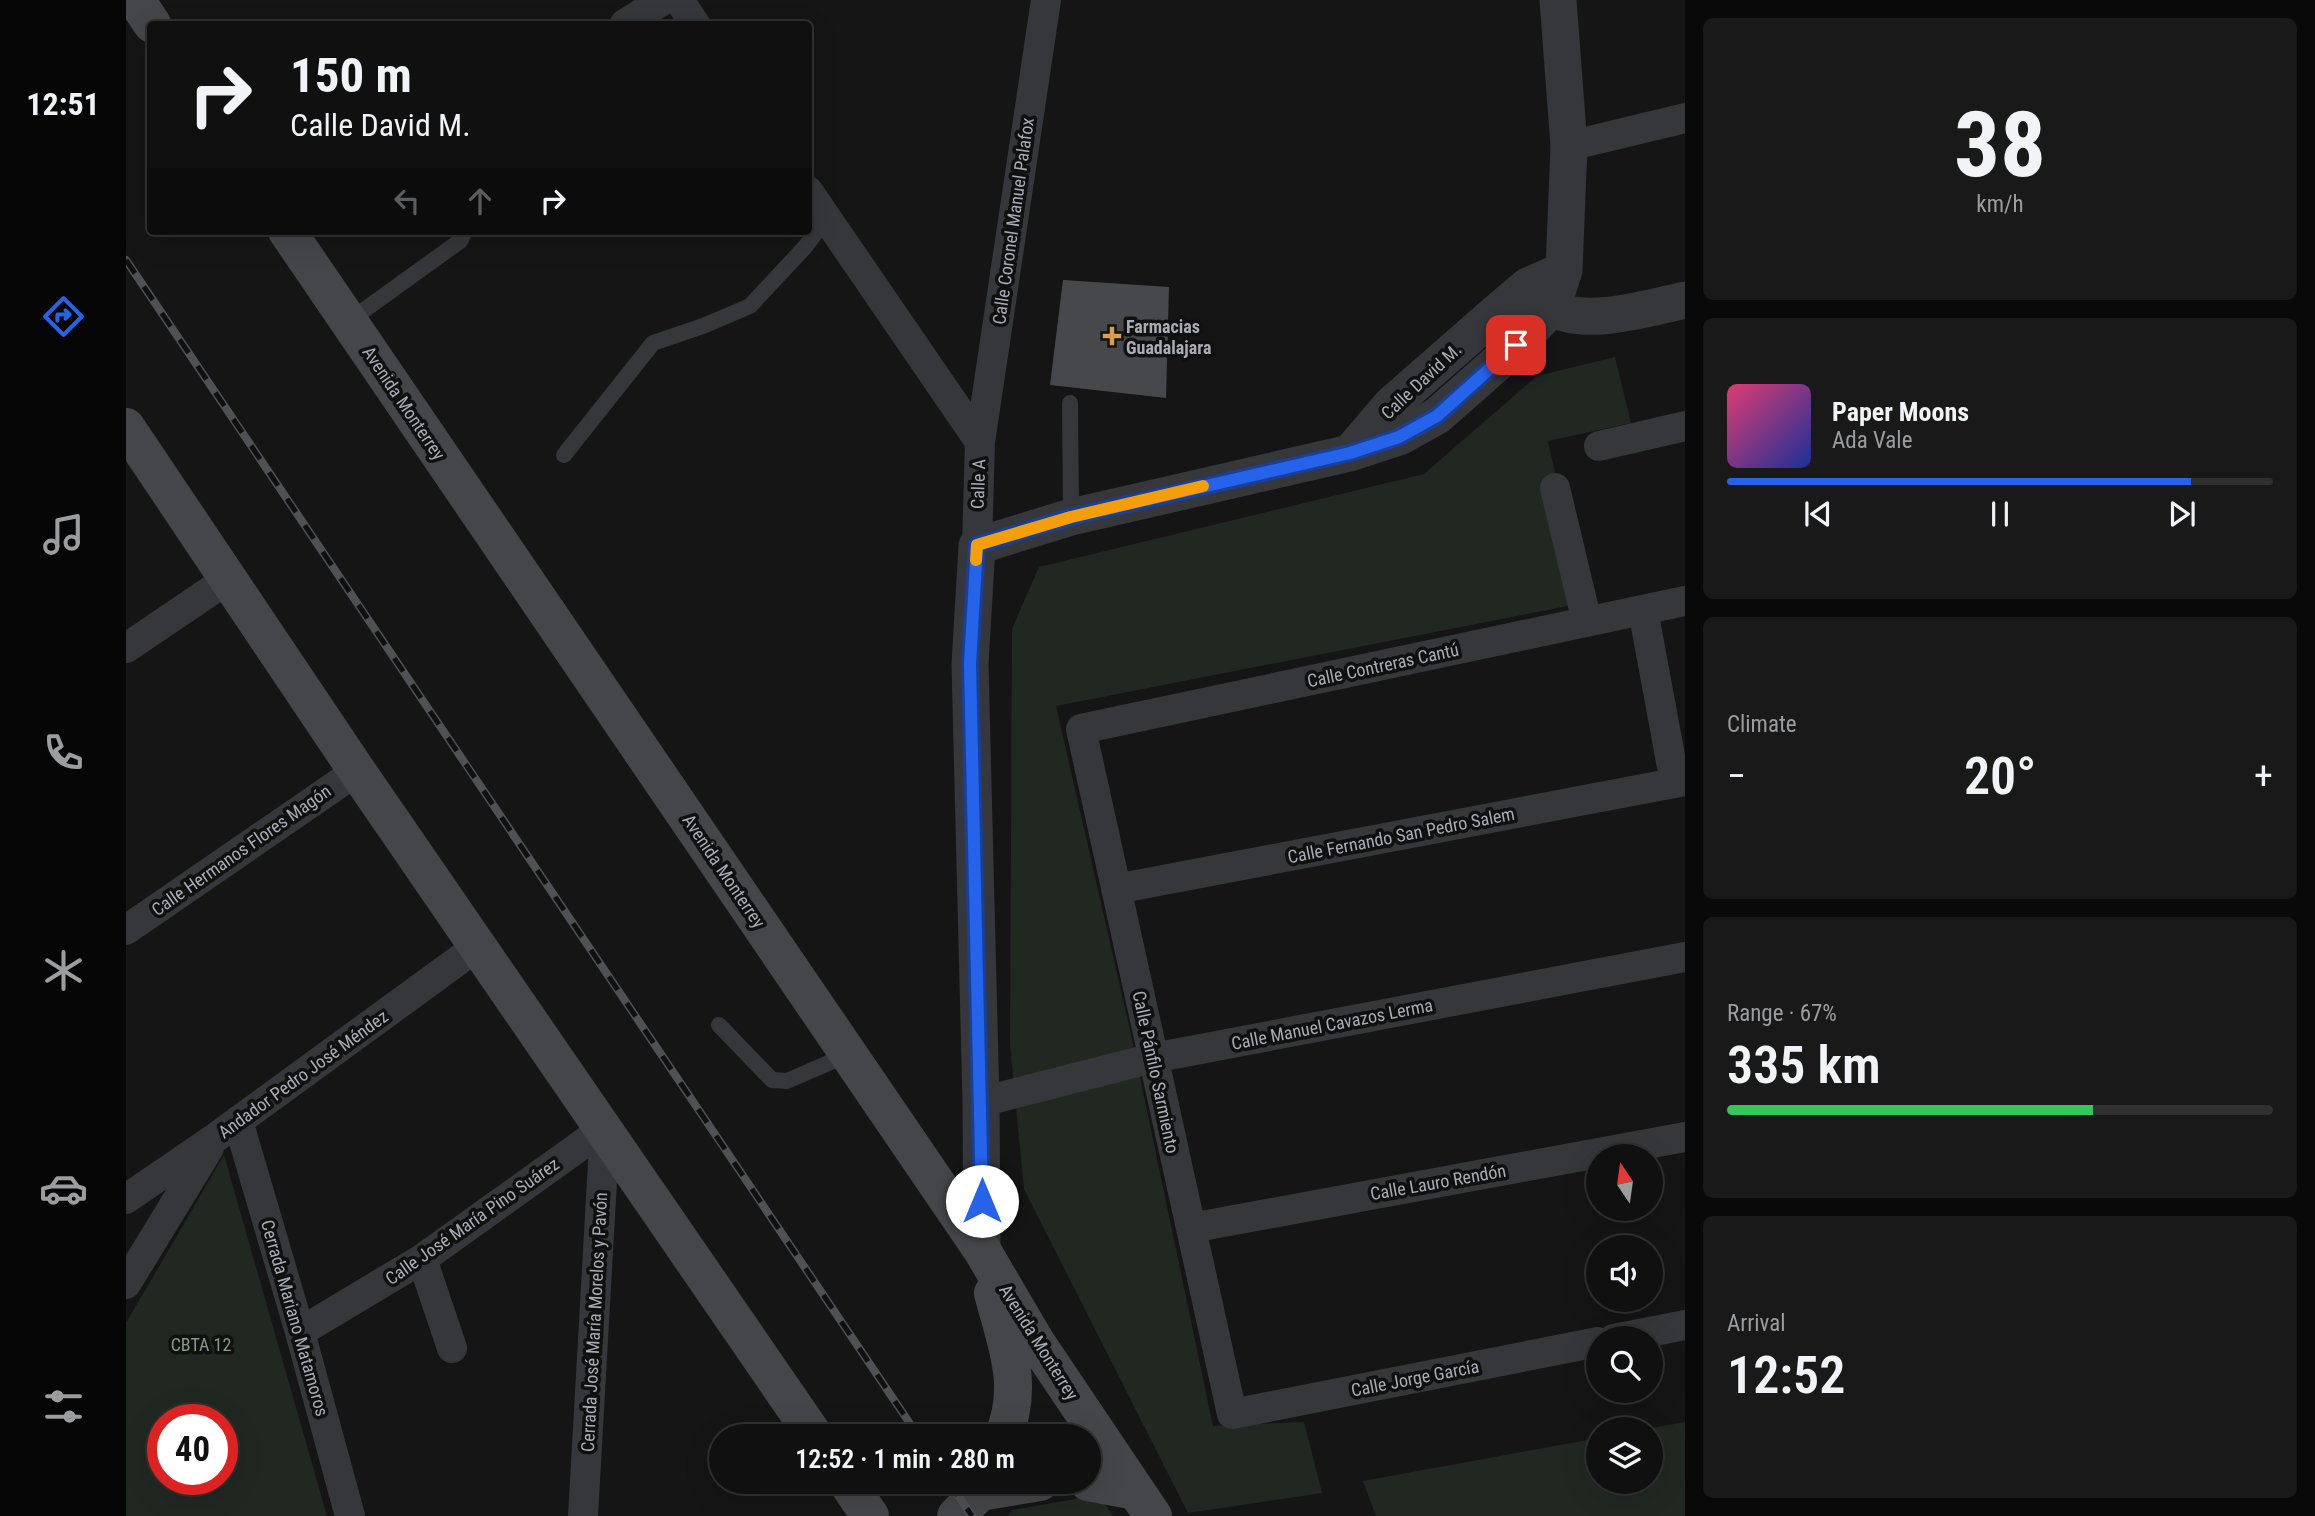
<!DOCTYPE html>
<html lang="en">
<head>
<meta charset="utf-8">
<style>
  body { margin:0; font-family:"Roboto Condensed",sans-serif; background:#191919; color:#f1f3f6; height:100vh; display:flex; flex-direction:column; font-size:26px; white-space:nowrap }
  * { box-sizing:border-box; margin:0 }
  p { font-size:23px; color:#9c9d9f }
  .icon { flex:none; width:38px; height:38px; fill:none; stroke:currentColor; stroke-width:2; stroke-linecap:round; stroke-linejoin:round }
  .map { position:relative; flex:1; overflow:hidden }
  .drawer { display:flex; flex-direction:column; gap:18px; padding:18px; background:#090909; width:630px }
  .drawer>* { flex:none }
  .top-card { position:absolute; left:21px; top:21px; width:665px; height:214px; border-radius:7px; box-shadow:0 7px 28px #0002,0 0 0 2px #303030; background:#101010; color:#f1f3f6; overflow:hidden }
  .needle { width:46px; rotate:347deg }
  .tools { position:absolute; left:1460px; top:1144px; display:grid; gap:14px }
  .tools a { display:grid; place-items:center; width:77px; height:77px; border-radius:50%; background:#101010; box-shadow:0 7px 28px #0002,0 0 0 2px #303030; font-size:35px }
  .speed { position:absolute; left:21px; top:1404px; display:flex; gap:14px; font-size:35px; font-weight:700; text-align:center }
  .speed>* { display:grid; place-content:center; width:91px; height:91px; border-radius:50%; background:#101010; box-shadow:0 7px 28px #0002,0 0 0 2px #303030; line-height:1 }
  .speed .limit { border:10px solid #d22; background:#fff; color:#111 }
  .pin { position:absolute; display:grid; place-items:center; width:60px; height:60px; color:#fff; margin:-30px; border-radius:14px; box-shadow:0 4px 10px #0006 }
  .me { position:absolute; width:77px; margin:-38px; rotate:0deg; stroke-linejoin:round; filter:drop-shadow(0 0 5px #0008) }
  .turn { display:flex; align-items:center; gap:24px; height:147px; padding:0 28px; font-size:32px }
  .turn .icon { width:91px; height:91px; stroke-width:2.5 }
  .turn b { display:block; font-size:49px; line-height:60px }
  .lanes { display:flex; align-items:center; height:66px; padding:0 28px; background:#0003; justify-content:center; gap:35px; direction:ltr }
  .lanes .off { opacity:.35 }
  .big { font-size:52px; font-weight:600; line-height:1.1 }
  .drawer .widget { flex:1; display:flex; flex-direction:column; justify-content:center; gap:10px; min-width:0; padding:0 24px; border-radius:10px; background:#191919 }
  .drawer .dial { align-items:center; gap:0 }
  .dial b { font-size:91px; line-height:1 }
  .song { display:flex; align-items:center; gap:21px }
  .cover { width:84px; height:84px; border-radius:10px; background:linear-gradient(135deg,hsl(340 70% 55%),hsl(230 70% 35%)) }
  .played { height:7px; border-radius:4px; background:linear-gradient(90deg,#2563eb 85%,#303030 85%) }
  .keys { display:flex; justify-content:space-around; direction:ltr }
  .heat { display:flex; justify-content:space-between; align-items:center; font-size:38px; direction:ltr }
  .charge { height:10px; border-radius:5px; background:linear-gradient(90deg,#34c759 67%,#303030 0) }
  .trip { position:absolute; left:583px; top:1424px; width:392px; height:70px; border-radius:35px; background:#101010; box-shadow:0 7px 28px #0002,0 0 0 2px #303030; font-weight:600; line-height:70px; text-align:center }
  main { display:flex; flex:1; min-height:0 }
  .dock { display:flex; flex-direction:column; width:126px; justify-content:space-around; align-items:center; background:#060606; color:#9c9d9f }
  .dock .icon { width:49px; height:49px }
  .dock .current { color:#2563eb }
  .dock b { font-size:32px; color:#f1f3f6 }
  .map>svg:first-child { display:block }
</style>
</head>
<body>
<main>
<nav class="dock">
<b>12:51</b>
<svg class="icon current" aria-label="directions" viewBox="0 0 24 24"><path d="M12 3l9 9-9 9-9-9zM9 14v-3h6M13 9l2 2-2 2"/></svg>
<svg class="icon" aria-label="music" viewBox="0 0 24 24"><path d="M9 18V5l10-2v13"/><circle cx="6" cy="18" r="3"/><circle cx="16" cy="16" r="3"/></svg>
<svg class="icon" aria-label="phone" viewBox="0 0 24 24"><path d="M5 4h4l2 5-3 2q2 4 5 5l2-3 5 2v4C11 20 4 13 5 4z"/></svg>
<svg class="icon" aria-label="climate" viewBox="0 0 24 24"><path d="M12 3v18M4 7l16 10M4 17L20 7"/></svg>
<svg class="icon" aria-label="car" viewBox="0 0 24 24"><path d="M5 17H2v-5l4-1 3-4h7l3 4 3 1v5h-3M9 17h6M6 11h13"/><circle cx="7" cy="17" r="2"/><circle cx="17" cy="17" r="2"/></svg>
<svg class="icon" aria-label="filters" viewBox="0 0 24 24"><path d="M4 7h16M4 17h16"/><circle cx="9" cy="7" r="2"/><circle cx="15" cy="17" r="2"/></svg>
</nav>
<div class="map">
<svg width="1559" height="1516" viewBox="0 0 1559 1516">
  <rect width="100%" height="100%" fill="#151516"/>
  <path fill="#212822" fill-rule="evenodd" d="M1489,357L1505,423L1422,441L1457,603L930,706L1004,1030L1087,1426L1178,1422L1196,1493L1062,1513L898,1189L884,1044L886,629L913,567L1298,474L1411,376Z
    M98,1155L201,1516H0V1323ZM37,1419H96V1479H37Z
    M1559,1422V1516H1250L1237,1481L1472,1438V1482H1524V1430H1516Z
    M973,1495L987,1516H882L886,1510Z"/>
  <path fill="#47484b" d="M937,280L1043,287L1040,398L924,385Z"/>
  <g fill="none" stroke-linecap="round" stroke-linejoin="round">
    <path stroke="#36373b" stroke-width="16" d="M223,321L334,241L339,231
      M944,403L945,517
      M438,455L527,343L577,326L624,306L679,247L701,218
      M593,1025L646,1080L661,1081L723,1054"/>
    <path stroke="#36373b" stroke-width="30" d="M553,0L569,24
      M499,24L537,0
      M1443,146L1559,118
      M682,191L854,442L851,546
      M854,442L920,0
      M1473,446L1559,426
      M1429,488L1461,622
      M1517,610L1549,783
      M0,648L102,579
      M990,889L1559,781
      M0,930L231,771
      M855,1102L1027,1058L1559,957
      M112,1121L174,1332L224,1516
      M0,1199L89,1138L352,946
      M1065,1228L1559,1137
      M296,1259L326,1348
      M0,1284L83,1148
      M174,1332L296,1259L479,1128
      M1488,1339L1559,1325
      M1472,1342L1106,1414L955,729L1559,601
      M457,1516L479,1128"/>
    <path stroke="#36373b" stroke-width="37" d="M1408,292C1414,297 1419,303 1425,307C1457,328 1523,308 1559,300
      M1224,453L1265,405L1370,313L1402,286L1438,270
      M856,1250L855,1102L844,664L851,546L945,517L1224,453L1273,437L1311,416L1378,357L1426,308L1438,270L1443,146L1432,0"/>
    <path stroke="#44464a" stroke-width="38" d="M10,0L26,24
      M161,231L856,1250L910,1342L1027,1516
      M0,427L231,771L689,1437
      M867,1293C880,1344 899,1385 877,1437
      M721,1482L744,1516
      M962,1482L1010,1491
      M854,1492L914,1482
      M830,1516L854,1492L858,1482"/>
    <defs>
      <path id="rail" d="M0,260L793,1437
        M823,1482L846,1516"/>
    </defs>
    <use href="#rail" stroke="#4f5155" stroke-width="8"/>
    <use href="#rail" stroke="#101011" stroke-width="5" stroke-dasharray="16" stroke-linecap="butt"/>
  </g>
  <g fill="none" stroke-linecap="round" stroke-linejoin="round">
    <defs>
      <path id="route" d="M856,1201L844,664L851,545L945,517L1224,453L1273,437L1311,416L1390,345"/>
    </defs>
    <use href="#route" stroke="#184099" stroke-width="18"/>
    <use href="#route" stroke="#2563eb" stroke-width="12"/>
    <path stroke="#f59e0b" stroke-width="12" d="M850,560L851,545L945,517L1077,486"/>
  </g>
  <path fill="#db9d47" stroke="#101011" stroke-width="2.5" d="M982.5 325.5h7v7h7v7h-7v7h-7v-7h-7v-7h7z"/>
  <g text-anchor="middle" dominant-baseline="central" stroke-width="7" stroke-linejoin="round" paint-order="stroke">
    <g font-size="18" fill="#a8adb5" stroke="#101011">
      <text transform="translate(887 221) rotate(-82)">Calle Coronel Manuel Palafox</text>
      <text transform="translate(1295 381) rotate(-43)">Calle David M.</text>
      <text transform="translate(278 403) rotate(56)">Avenida Monterrey</text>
      <text transform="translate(852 484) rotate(-88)">Calle A</text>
      <text transform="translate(1257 665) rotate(-12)">Calle Contreras Cantú</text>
      <text transform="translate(1275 835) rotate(-11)">Calle Fernando San Pedro Salem</text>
      <text transform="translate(115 850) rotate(-35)">Calle Hermanos Flores Magón</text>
      <text transform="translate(598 871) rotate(56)">Avenida Monterrey</text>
      <text transform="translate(1206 1024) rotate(-11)">Calle Manuel Cavazos Lerma</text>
      <text transform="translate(1030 1072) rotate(78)">Calle Pánfilo Sarmiento</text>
      <text transform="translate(177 1074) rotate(-36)">Andador Pedro José Méndez</text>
      <text transform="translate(1312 1182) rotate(-10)">Calle Lauro Rendón</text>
      <text transform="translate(346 1221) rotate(-35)">Calle José María Pino Suárez</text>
      <text transform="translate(169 1318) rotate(74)">Cerrada Mariano Matamoros</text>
      <text transform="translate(468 1322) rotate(-87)">Cerrada José María Morelos y Pavón</text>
      <text transform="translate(913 1342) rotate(58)">Avenida Monterrey</text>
      <text transform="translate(1289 1378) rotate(-11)">Calle Jorge García</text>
    </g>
    <g font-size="18" font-weight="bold" fill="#a8adb5" stroke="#101011" text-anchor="start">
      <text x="1000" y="326">Farmacias<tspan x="1000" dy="21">Guadalajara</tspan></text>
    </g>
    <g font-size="18" fill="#829d81" stroke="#101011">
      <text x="75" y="1344">CBTA 12</text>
    </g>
  </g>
</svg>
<div class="tools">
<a><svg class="needle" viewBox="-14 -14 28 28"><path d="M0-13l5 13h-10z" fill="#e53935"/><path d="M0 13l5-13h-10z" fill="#9c9d9f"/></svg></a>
<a><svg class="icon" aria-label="sound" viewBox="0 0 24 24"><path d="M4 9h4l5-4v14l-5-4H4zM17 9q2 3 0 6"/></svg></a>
<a><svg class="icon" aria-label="search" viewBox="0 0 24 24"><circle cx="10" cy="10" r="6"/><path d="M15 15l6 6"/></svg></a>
<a><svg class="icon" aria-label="layers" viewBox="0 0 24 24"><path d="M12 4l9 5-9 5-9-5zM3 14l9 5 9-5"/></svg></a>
</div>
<div class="speed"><div class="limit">40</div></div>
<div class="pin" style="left:1390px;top:345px;background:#d93025"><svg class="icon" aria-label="arrive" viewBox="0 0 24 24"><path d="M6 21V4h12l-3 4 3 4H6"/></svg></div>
<svg class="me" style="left:856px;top:1201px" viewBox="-20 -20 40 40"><circle r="19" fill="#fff"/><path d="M0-13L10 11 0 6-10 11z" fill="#2563eb"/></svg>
<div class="trip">12:52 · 1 min · 280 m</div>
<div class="top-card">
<div class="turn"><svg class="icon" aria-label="right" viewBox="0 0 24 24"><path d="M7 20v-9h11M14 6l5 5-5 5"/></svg><div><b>150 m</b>Calle David M.</div></div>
<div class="lanes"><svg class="icon off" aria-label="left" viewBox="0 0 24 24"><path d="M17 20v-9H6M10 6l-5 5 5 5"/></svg><svg class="icon off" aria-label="ahead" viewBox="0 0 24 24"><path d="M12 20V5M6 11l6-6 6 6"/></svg><svg class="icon" aria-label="right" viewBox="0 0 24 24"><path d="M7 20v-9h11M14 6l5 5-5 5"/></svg></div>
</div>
</div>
<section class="drawer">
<div class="widget dial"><b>38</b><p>km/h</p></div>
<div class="widget">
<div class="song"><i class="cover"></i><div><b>Paper Moons</b><p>Ada Vale</p></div></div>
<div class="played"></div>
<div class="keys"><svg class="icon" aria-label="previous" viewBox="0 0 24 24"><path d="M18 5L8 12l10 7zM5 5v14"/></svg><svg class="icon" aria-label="pause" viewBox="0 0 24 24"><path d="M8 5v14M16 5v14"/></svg><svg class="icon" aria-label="next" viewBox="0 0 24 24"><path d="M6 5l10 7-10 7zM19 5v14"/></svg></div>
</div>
<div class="widget"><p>Climate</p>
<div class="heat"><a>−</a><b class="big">20°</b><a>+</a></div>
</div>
<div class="widget"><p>Range · 67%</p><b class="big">335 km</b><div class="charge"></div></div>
<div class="widget"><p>Arrival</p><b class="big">12:52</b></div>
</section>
</main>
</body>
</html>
